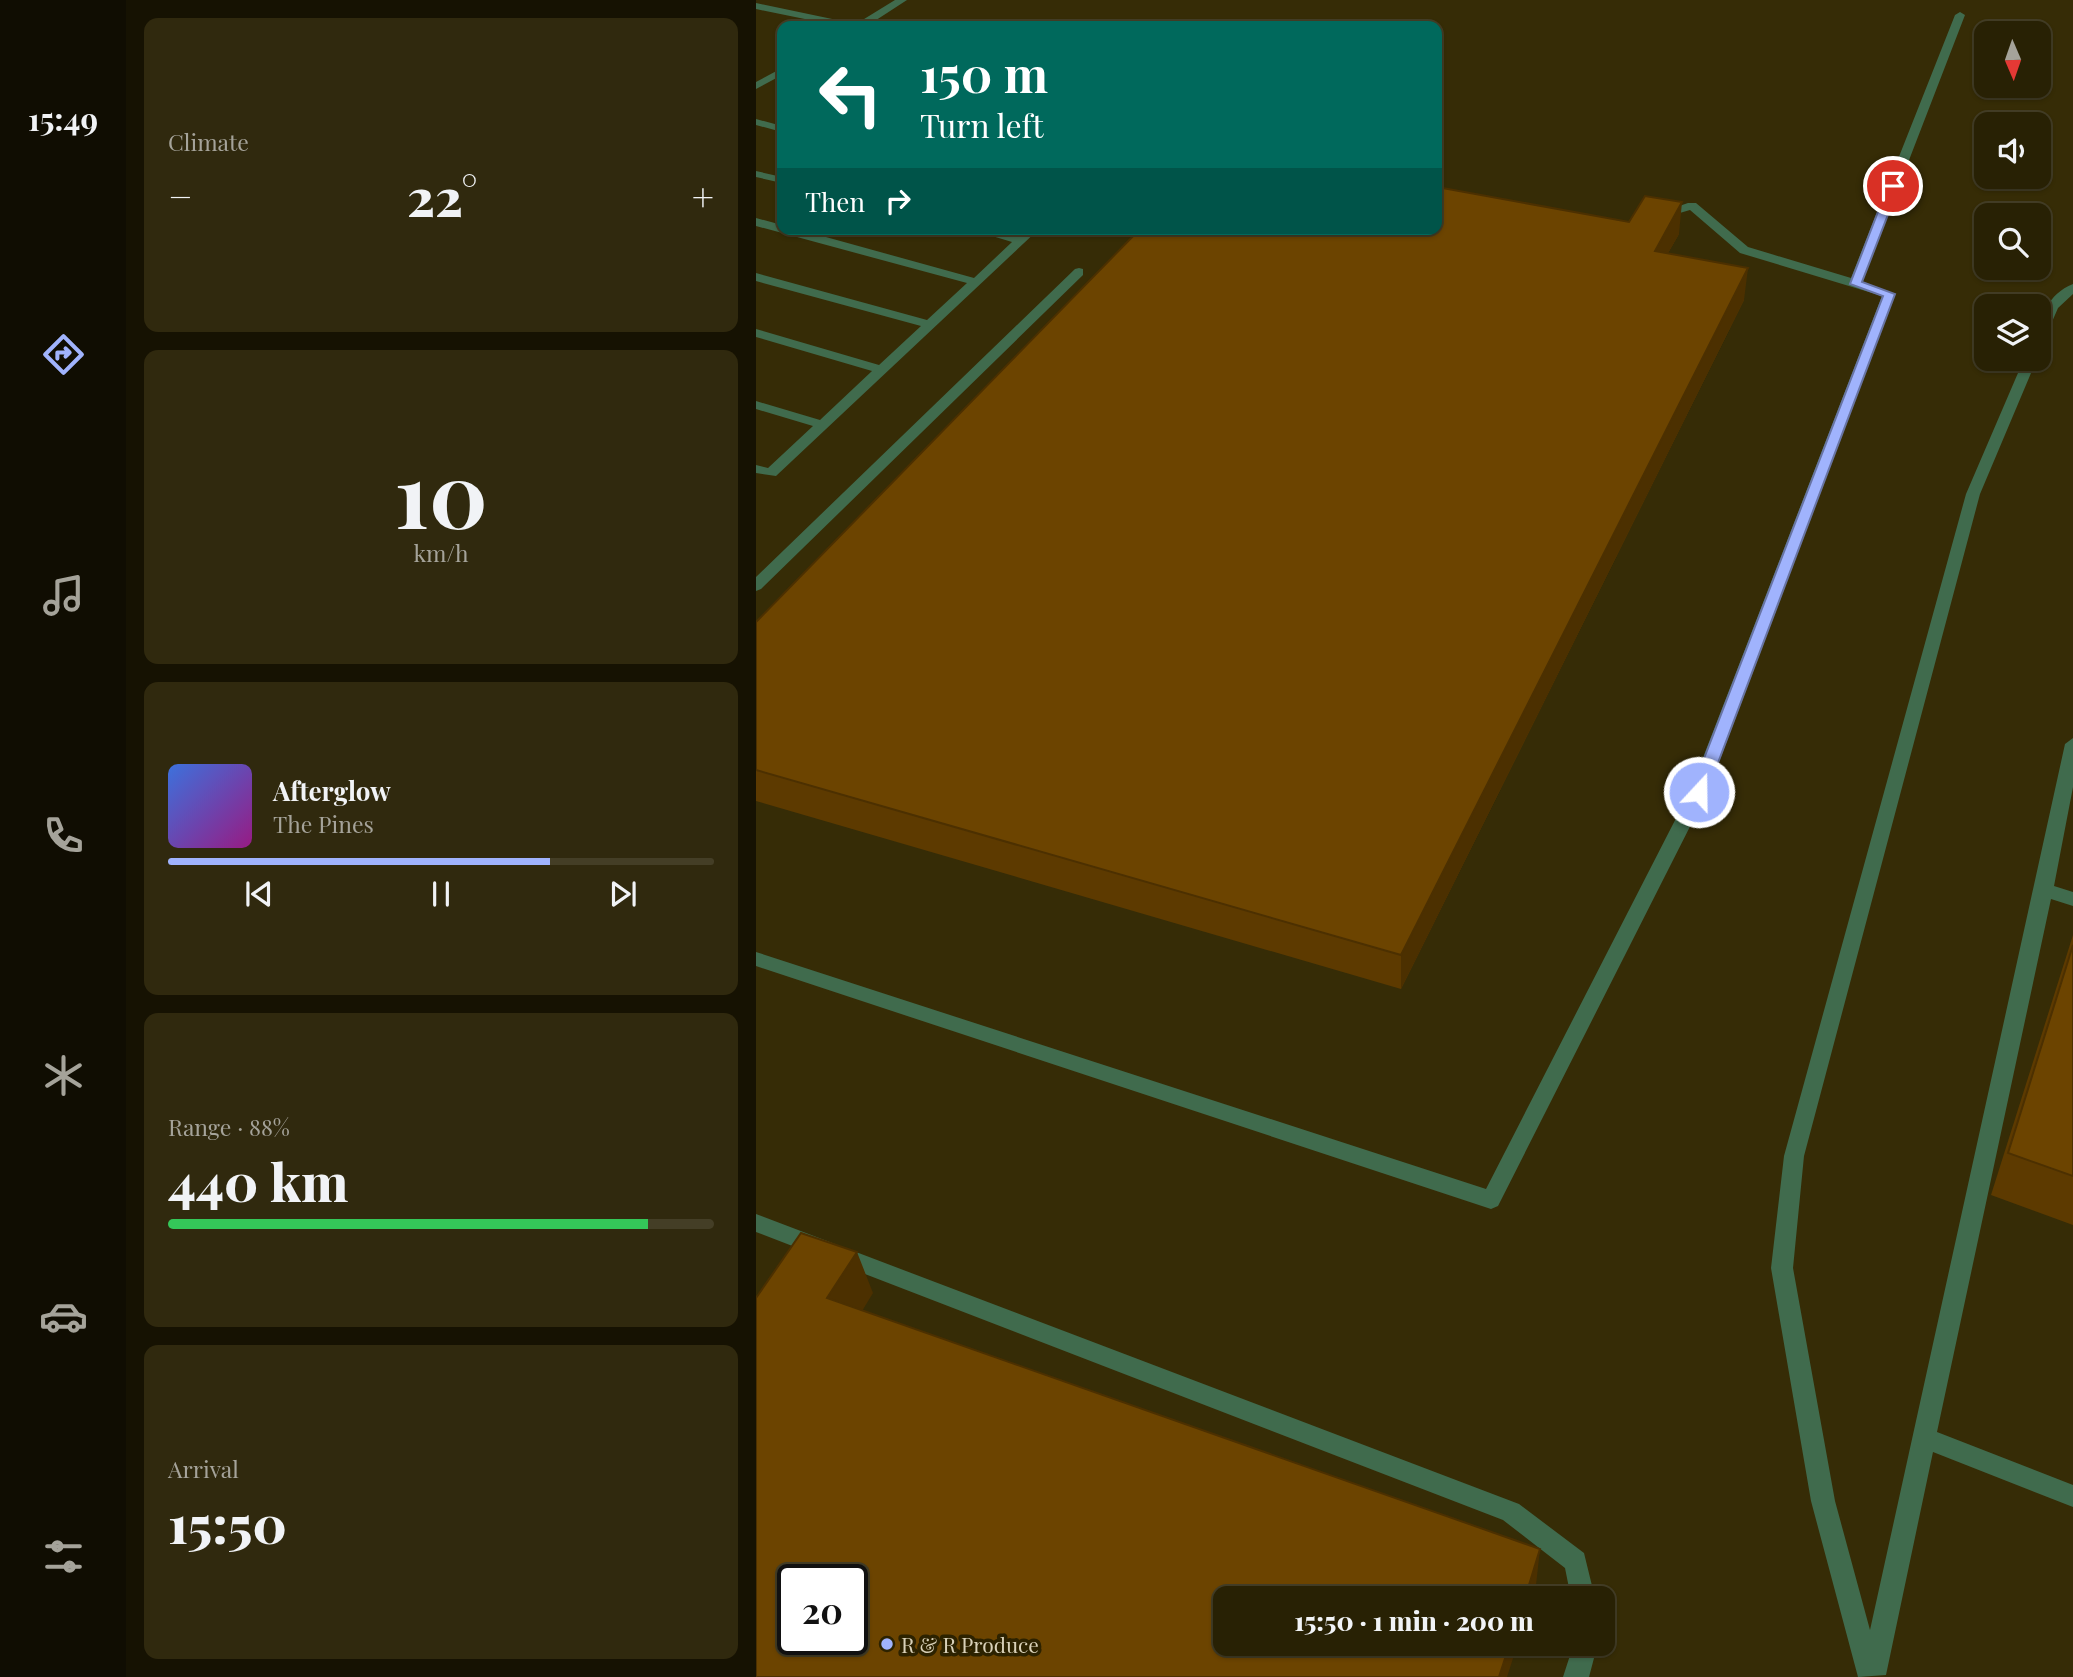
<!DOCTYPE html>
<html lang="en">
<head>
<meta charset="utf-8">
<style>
  body { margin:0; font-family:"Playfair Display",serif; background:#30290e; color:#f1f3f6; height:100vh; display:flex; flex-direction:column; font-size:26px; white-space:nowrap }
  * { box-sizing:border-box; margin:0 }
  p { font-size:23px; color:#a5a39a }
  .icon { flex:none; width:38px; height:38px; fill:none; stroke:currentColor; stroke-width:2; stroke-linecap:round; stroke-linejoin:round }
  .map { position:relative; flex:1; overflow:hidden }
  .drawer { display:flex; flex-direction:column; gap:18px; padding:18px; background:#161202; width:630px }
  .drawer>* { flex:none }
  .banner { position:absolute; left:21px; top:21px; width:665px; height:214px; border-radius:14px; box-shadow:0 2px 5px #0004,0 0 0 2px #443e26; background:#00695c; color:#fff; overflow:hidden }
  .needle { width:46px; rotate:178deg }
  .controls { position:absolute; left:1218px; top:21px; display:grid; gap:14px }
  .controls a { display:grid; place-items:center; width:77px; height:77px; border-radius:14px; background:#282104; box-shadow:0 2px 5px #0004,0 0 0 2px #443e26; font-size:35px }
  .speed { position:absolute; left:21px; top:1564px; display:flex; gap:14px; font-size:35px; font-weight:700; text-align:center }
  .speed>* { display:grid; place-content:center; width:91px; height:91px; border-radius:50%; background:#282104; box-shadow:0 2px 5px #0004,0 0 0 2px #443e26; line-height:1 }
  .speed .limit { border:4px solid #111; border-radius:10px; background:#fff; color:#111 }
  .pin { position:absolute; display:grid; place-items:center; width:60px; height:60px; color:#fff; margin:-30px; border:4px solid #fff; border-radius:50%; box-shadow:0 2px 7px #0007 }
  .me { position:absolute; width:77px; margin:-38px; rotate:21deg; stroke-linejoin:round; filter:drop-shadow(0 0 5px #0008) }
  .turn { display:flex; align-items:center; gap:24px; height:147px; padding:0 28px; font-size:32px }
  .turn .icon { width:91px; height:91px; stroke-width:2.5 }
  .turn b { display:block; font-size:49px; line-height:60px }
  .then { display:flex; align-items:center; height:66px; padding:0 28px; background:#0003; gap:14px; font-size:26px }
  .big { font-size:52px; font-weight:800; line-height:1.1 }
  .drawer .widget { flex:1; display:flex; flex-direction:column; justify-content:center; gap:10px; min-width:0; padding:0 24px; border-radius:14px; background:#30290e }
  .drawer .dial { align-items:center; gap:0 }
  .dial b { font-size:91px; line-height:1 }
  .song { display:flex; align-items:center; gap:21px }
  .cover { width:84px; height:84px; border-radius:10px; background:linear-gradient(135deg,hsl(220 70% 55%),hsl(310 70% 35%)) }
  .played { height:7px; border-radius:4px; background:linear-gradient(90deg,#a0b3fd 70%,#443e26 70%) }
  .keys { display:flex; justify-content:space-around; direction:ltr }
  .heat { display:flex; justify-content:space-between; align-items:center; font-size:38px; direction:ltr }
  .charge { height:10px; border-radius:5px; background:linear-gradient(90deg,#34c759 88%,#443e26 0) }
  .trip { position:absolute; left:457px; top:1586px; width:402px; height:70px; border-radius:14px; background:#282104; box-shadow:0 2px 5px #0004,0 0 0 2px #443e26; font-weight:800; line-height:70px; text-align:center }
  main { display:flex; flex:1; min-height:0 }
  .tabs { display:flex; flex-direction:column; width:126px; justify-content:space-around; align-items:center; background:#100d02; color:#a5a39a }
  .tabs .icon { width:49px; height:49px }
  .tabs .on { color:#a0b3fd }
  .tabs b { font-size:32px; color:#f1f3f6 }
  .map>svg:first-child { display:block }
</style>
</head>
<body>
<main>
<nav class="tabs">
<b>15:49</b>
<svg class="icon on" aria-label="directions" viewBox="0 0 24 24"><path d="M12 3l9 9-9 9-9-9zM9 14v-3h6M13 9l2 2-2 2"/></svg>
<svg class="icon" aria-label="music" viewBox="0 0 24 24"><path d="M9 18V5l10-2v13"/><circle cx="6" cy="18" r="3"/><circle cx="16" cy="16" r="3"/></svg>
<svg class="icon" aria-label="phone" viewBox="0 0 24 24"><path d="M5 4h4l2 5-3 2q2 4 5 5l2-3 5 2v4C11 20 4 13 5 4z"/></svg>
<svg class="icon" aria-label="climate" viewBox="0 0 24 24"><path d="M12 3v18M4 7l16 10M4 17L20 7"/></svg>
<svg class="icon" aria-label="car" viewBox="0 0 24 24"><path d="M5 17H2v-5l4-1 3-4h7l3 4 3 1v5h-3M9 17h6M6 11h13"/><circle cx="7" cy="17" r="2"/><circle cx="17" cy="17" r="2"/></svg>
<svg class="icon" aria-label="filters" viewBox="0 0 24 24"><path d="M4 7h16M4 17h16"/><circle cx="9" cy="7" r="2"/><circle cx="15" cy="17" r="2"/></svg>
</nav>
<section class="drawer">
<div class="widget"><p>Climate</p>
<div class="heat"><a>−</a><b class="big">22°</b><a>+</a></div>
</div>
<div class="widget dial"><b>10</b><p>km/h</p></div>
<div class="widget">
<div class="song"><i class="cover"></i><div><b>Afterglow</b><p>The Pines</p></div></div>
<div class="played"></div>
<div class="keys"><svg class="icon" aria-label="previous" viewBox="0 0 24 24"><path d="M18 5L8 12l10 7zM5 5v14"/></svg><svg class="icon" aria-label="pause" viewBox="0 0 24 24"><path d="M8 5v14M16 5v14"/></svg><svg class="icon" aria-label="next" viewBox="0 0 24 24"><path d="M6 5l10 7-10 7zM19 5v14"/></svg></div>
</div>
<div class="widget"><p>Range · 88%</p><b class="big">440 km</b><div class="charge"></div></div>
<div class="widget"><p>Arrival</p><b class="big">15:50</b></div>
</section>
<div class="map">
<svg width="1317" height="1677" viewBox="0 0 1317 1677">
  <rect width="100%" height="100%" fill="#362c06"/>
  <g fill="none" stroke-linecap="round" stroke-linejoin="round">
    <path fill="#406b4d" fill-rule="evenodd" d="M139,0H151L111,26H83L0,9V3L100,24Z
      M1204,12L1209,15L1106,282L1139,294L952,791L742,1206L735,1209L0,966V952L730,1189L934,791L1126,296L984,253L934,210L903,219L897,215L932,203H940L992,247L1095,278L1199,15Z
      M26,68V75L0,89V82Z
      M0,119L26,126V132L0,125Z
      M0,171L26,177V183L0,177Z
      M0,218L26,225V229H41L218,278L256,242L213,229H234L262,237L270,229H283L20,476L0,473V465L12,468L57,426L0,409V401L64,420L116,371L0,337V329L123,365L165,326L0,281V273L171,320L211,283L0,226Z
      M323,268L327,269V275L5,589L0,591V577L319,269Z
      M1317,284V294L1302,308L1289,338L1283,342C1283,317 1292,294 1317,284Z
      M1268,359H1281L1224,494L1048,1156L1037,1268L1079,1501L1114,1630L1309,744L1317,738V787L1298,886L1317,892V906L1295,899L1181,1432L1317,1485V1507L1177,1452L1130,1675L1102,1677L1055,1501L1015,1268L1028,1156L1210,494Z
      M0,1214L763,1504L828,1553L839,1598H815L809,1568L747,1520L0,1232Z
      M818,1643H842L833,1677H807Z"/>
  </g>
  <path fill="#5d3a00" d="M923,234L912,253L988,300L645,989L0,801V622Z
    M1317,935V1225L1235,1195Z"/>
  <path fill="#4c3000" d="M926,202L923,234L895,283L899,251Z
    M992,268L988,300L645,989V955Z
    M101,1252L117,1293L89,1339L71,1298Z
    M784,1549L780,1585L776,1598H769Z
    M754,1643H762L751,1677H743Z"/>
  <path fill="#6c4400" stroke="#4c3000" stroke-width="2" fill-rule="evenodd" d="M681,187L873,222L889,196L926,202L899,251L992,268L645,955L0,770V622L384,229H681Z
    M1317,945V1176L1252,1153Z
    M45,1233L101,1252L71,1298L784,1549L769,1598H469V1643H754L743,1677H0V1298ZM37,1580H96V1640H37Z"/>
  <path fill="#a0b3fd" stroke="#6874a4" stroke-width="2" d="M1137,183L1143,186L1106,282L1139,294L951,792L943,797L937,795L935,792L1127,296L1094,284L1132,186Z"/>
  <circle fill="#a0b3fd" stroke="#2c2200" stroke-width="2.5" cx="131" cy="1644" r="7"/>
  <g text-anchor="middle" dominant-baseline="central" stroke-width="7" stroke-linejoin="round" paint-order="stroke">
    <g font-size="21" fill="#d9d1b8" stroke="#2c2200" text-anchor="start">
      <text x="145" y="1644">R &amp; R Produce</text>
    </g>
  </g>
</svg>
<div class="controls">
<a><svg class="needle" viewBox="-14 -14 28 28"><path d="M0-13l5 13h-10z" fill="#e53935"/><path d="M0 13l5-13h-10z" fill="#a5a39a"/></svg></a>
<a><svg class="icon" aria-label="sound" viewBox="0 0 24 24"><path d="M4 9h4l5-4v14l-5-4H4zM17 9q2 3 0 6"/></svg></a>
<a><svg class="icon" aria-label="search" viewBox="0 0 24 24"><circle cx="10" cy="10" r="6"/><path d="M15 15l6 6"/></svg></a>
<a><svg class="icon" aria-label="layers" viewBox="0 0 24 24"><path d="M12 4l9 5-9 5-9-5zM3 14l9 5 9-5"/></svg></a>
</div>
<div class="speed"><div class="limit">20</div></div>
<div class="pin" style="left:1137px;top:186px;background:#d93025"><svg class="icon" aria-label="arrive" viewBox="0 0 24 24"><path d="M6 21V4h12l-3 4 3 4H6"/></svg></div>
<svg class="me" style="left:943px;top:792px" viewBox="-20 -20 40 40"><circle r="17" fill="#a0b3fd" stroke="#fff" stroke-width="3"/><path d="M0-11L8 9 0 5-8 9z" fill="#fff"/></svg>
<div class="trip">15:50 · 1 min · 200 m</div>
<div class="banner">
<div class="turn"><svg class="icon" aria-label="left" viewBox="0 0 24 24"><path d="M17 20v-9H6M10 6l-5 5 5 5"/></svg><div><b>150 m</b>Turn left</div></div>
<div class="then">Then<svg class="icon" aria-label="right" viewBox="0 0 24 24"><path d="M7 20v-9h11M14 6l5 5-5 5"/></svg></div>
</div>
</div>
</main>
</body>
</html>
